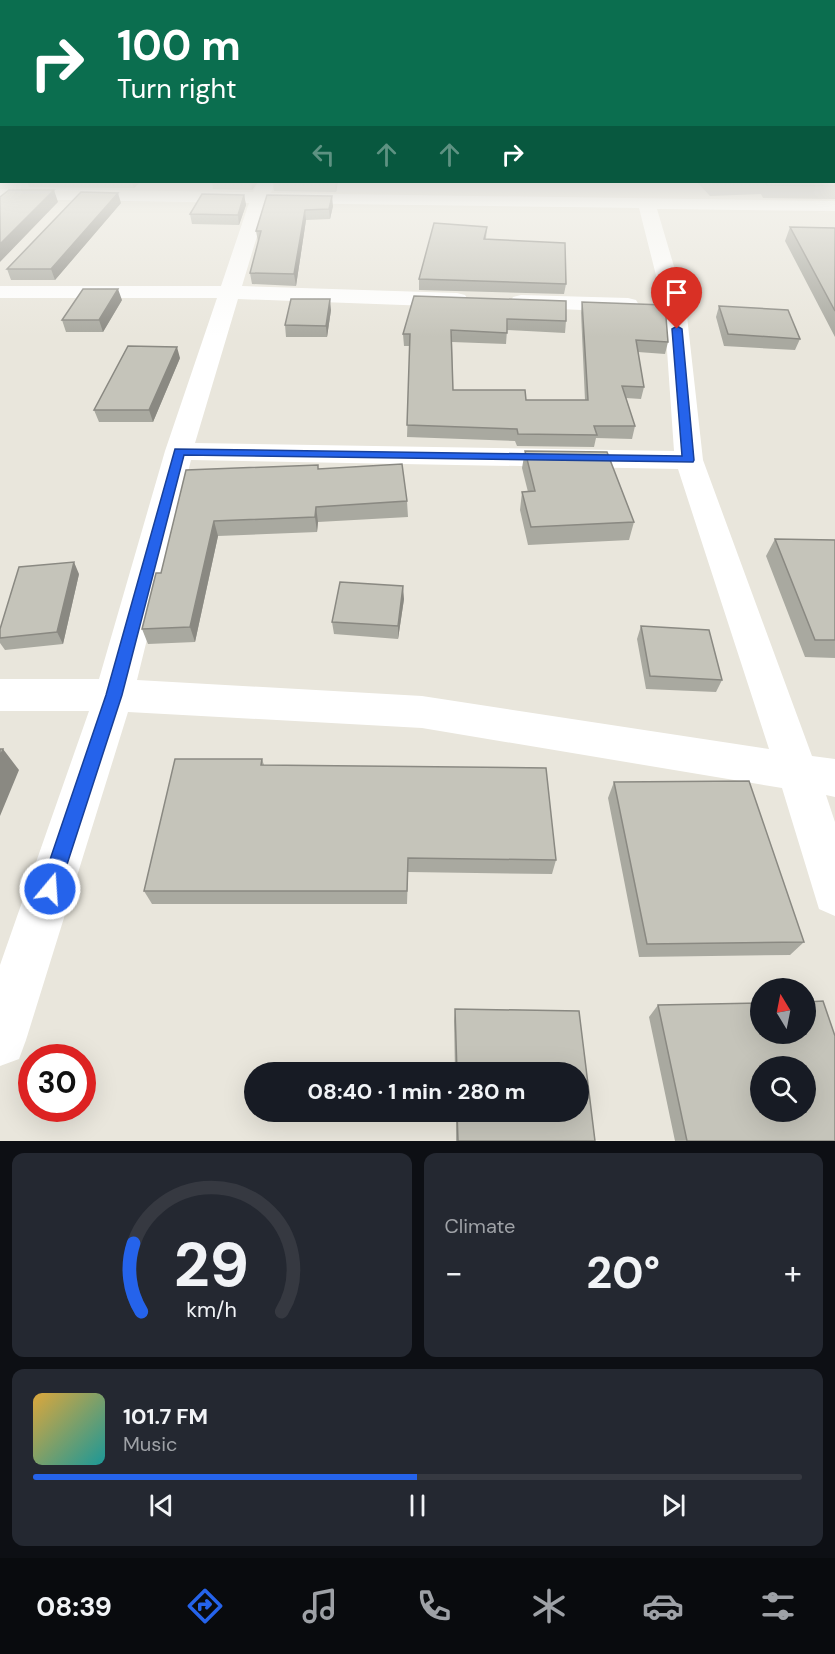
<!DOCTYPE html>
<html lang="en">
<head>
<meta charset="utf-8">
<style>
  body { margin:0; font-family:"DM Sans",sans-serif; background:#242831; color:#f1f3f6; height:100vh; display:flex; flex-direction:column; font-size:22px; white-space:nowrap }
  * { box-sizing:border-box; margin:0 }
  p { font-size:20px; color:#9ea1a6 }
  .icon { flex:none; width:33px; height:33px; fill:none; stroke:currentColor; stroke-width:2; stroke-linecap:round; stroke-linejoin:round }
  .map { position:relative; height:1141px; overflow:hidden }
  .side { display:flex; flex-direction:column; gap:12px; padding:12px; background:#0d0f14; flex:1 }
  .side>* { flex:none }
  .banner { position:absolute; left:0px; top:0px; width:836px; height:183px; box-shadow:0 6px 24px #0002; background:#0b6e4f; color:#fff; overflow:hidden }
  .needle { width:39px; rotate:350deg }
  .controls { position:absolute; left:750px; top:978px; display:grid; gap:12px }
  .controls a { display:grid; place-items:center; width:66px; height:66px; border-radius:50%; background:#171b24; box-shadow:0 6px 24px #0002; font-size:30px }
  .speed { position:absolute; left:18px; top:1044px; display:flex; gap:12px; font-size:30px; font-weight:700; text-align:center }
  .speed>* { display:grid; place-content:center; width:78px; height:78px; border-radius:50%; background:#171b24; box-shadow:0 6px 24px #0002; line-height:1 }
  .speed .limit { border:9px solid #d22; background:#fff; color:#111 }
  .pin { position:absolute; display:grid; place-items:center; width:51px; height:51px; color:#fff; margin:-62px -26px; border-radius:50% 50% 50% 0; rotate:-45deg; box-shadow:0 0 6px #0007 }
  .pin .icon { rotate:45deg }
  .me { position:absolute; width:66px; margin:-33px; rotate:18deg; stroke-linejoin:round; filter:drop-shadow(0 0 4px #0008) }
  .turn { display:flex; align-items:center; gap:21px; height:126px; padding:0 18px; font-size:27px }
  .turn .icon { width:78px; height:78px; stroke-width:2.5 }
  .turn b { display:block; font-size:42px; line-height:51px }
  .lanes { display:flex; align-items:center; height:57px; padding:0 18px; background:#0003; justify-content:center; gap:30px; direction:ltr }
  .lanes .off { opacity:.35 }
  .big { font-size:45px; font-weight:700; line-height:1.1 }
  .side .card { flex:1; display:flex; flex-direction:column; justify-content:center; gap:9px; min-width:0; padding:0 21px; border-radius:12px; background:#242831 }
  .side .dial { align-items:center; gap:0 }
  .dial svg { height:156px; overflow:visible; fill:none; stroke:#363941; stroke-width:7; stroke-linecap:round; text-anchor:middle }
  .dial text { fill:#f1f3f6; stroke:none }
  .song { display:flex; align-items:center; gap:18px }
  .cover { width:72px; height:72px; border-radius:9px; background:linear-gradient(135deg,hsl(40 70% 55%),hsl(180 70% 35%)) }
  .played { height:6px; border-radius:3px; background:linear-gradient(90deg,#2563eb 50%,#363941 50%) }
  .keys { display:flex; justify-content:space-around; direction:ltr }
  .heat { display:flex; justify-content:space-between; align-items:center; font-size:33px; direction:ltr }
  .side .tiles { flex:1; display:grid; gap:12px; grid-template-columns:1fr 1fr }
  .card:last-child { grid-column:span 2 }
  .trip { position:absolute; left:244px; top:1062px; width:345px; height:60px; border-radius:30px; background:#171b24; box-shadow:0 6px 24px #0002; font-weight:700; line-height:60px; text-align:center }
  .tab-bar { display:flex; height:96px; justify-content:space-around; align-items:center; background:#090b0e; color:#9ea1a6 }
  .tab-bar .icon { width:42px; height:42px }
  .tab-bar .current { color:#2563eb }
  .tab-bar b { font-size:27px; color:#f1f3f6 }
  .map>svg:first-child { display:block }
</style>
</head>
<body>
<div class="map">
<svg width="835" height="1141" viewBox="0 0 835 1141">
  <rect width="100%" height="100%" fill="#e9e6dc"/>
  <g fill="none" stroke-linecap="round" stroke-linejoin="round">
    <path fill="#fff" fill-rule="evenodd" d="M259,182H275L271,193L835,201V211L657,209L686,307L703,460L812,756L835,759V797L826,795L835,822V916L819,909L782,788L422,728L128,712L26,1040L19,1059L0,1066V965L89,711H0V679H99L165,451L217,298H0V286H221L249,203L0,199V189L253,192ZM267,203L639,208L664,307L674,451L195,443L238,299L457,307L465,305L468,300L465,295L457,293L242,286ZM191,460L678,469L769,749L422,696L137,680Z
      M521,295L628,298L636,300L639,305L636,310L628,312L513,307L510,302L513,297Z"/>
  </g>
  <path fill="#a9a9a0" d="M835,177V199L763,198L761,194L710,196L697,182H834Z
    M27,182H140L134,188L29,187Z
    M212,182H258L252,190L213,189Z
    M273,182H338L336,192L274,191Z
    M244,195L246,205L239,225L192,224L190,214Z
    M267,195L333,206L330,219L306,220L296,286L252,284L250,273L258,242L256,231Z
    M121,203L55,280H11L7,269Z
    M487,227L486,239L566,284L564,294L419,290V279Z
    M790,227L835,228V337L785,241Z
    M414,296L566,321L565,333L507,330L506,344L452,342L453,390L526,400H585L581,313L582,302L668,342L665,354L638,352L644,387L641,399L626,398L635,426L632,439L596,438L594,447L517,446L515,441L407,437L410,346H404L403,334Z
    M122,300L103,332H66L62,320Z
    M719,306L800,339L795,350L724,346L716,317Z
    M331,310L327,337H286L285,325Z
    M180,358L153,422H99L94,410Z
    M525,451L634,522L629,540L528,545L520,510L522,492H528L522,468Z
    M318,469L407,501L408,517L318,522L317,532L218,536L195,642L148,644L142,629L161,573L186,470Z
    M775,539L835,540V658L805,657L766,556Z
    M79,574L63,644L5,650L0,643V629Z
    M404,599L398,639L334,634L332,622Z
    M641,626L722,680L716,692L646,689L637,639Z
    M262,759L264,765L556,860L552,874L408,872L407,904H152L144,891Z
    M614,782L804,942L790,955L639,957L608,798Z
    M658,1005L835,1141H675L649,1017Z
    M455,1009L579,1011L595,1141H456V1112H579V1072H455L454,1021Z"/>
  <path fill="#8a8982" d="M132,182H140L134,188Z
    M251,182H258L252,190Z
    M335,182H338L336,192Z
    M54,190L58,202L0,262V244Z
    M118,193L121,203L55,280L51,269Z
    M244,195L246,205L239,225L238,215Z
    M332,196L333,206L330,219L329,209Z
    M305,210L306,220L296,286L294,274Z
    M118,289L122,300L103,332L99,320Z
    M330,299L331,310L327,337L326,326Z
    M177,347L180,358L153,422L149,410Z
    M316,507L318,522L317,532L315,517Z
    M214,521L218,536L195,642L190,627Z
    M74,562L79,574L63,644L57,632Z
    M403,586L404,599L398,639V626Z
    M3,749L19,770L0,816V757Z"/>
  <path fill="#c5c4ba" stroke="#8a8982" stroke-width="1.5" fill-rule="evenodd" d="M834,177H835V186L767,185L765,182H834Z
    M712,182H753L713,183Z
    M9,190H54L0,244V197Z
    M81,192L118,193L51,269H7Z
    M202,194L244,195L238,215L190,214Z
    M267,195L332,196L329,209L305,210L294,274L250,273L261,231H256Z
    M434,223L487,227L484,239L565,243L566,284L419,279Z
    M790,227L835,228V311Z
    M83,289H118L99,320H62Z
    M414,296L566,301V321L507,319V333L451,330L453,390H525L526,400H588L582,302L665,305L668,342L636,340L644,387L622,386L635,426H594L597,435L518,434L517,429L407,425L410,334H403Z
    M291,299H330L326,326L285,325Z
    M719,306L788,310L800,339L728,334Z
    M128,346L177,347L149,410H94Z
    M525,451L607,452L634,522L531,527L522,492L535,491Z
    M402,464L407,501L316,507L315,517L214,521L190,627L142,629L156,573H161L186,470L318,465V469Z
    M775,539L835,540V640H815Z
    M74,562L57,632L0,638V629L19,567Z
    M340,582L403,586L398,626L332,622Z
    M641,626L709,630L722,680L650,676Z
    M0,749H3L0,757Z
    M175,759H262L261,765L546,768L556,860L408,858L407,891H144Z
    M749,781L804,942L647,944L614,782Z
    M823,1001L835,1036V1141H687L658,1005L760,1003V1034H806V1002ZM760,1066H806V1112H760Z
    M455,1009L579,1011L595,1141H458L457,1112H579V1072H457Z"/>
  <linearGradient id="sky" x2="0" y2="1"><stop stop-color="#7cb3e5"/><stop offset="0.53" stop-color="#f5f4ef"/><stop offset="1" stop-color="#f5f4ef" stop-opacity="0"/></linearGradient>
  <rect width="835" height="337" fill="url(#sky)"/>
  <path fill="#2563eb" stroke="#184099" stroke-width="1.5" d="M677,326L682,329L694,460L693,462L184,455L122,695L59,889L57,896L50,899L43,896L40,889L106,695L175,449L682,456L672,329Z"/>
</svg>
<div class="controls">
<a><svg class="needle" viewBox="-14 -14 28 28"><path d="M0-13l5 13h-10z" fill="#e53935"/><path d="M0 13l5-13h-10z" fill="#9ea1a6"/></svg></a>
<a><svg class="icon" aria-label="search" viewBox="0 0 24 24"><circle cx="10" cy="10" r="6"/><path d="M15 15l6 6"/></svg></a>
</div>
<div class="speed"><div class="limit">30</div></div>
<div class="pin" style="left:677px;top:329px;background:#d93025"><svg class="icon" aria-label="arrive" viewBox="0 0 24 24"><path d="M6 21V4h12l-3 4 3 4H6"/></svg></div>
<svg class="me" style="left:50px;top:889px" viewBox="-20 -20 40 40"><circle r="17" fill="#2563eb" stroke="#fff" stroke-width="3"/><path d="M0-11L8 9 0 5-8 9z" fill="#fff"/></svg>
<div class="trip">08:40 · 1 min · 280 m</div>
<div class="banner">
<div class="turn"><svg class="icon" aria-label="right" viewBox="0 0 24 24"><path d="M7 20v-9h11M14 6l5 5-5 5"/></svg><div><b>100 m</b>Turn right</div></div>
<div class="lanes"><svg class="icon off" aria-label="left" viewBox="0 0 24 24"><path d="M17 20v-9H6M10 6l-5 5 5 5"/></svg><svg class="icon off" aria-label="ahead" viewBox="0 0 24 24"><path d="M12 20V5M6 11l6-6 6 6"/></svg><svg class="icon off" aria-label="ahead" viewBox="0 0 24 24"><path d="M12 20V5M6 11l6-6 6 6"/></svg><svg class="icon" aria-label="right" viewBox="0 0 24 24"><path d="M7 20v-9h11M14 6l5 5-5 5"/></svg></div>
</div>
</div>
<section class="side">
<div class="tiles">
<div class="card dial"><svg viewBox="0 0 100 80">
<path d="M14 69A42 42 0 1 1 86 69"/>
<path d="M14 69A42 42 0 0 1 10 34" stroke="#2563eb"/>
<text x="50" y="56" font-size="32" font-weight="700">29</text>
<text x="50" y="72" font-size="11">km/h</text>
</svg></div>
<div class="card"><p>Climate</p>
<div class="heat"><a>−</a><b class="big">20°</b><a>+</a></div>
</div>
<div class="card">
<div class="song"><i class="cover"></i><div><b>101.7 FM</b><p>Music</p></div></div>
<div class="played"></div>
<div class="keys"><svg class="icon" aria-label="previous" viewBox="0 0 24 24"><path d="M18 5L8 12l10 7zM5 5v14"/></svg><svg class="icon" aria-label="pause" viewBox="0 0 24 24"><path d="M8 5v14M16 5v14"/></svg><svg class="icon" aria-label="next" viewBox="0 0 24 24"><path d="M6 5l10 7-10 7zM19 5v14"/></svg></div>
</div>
</div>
</section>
<nav class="tab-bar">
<b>08:39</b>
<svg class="icon current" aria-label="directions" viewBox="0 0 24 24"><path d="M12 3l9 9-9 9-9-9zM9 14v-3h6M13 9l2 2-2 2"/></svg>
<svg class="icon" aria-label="music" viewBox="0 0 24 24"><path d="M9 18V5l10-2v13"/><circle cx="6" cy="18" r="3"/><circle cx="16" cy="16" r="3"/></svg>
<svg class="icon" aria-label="phone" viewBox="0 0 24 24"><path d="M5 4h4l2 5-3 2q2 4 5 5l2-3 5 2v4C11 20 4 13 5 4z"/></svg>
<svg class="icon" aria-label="climate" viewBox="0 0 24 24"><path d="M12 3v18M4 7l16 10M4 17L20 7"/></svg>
<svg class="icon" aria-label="car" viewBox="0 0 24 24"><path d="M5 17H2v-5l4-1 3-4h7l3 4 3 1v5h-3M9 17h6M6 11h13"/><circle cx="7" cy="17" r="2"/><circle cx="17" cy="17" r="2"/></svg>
<svg class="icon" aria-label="filters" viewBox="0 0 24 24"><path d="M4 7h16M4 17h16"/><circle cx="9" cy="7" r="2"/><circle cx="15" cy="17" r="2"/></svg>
</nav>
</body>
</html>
